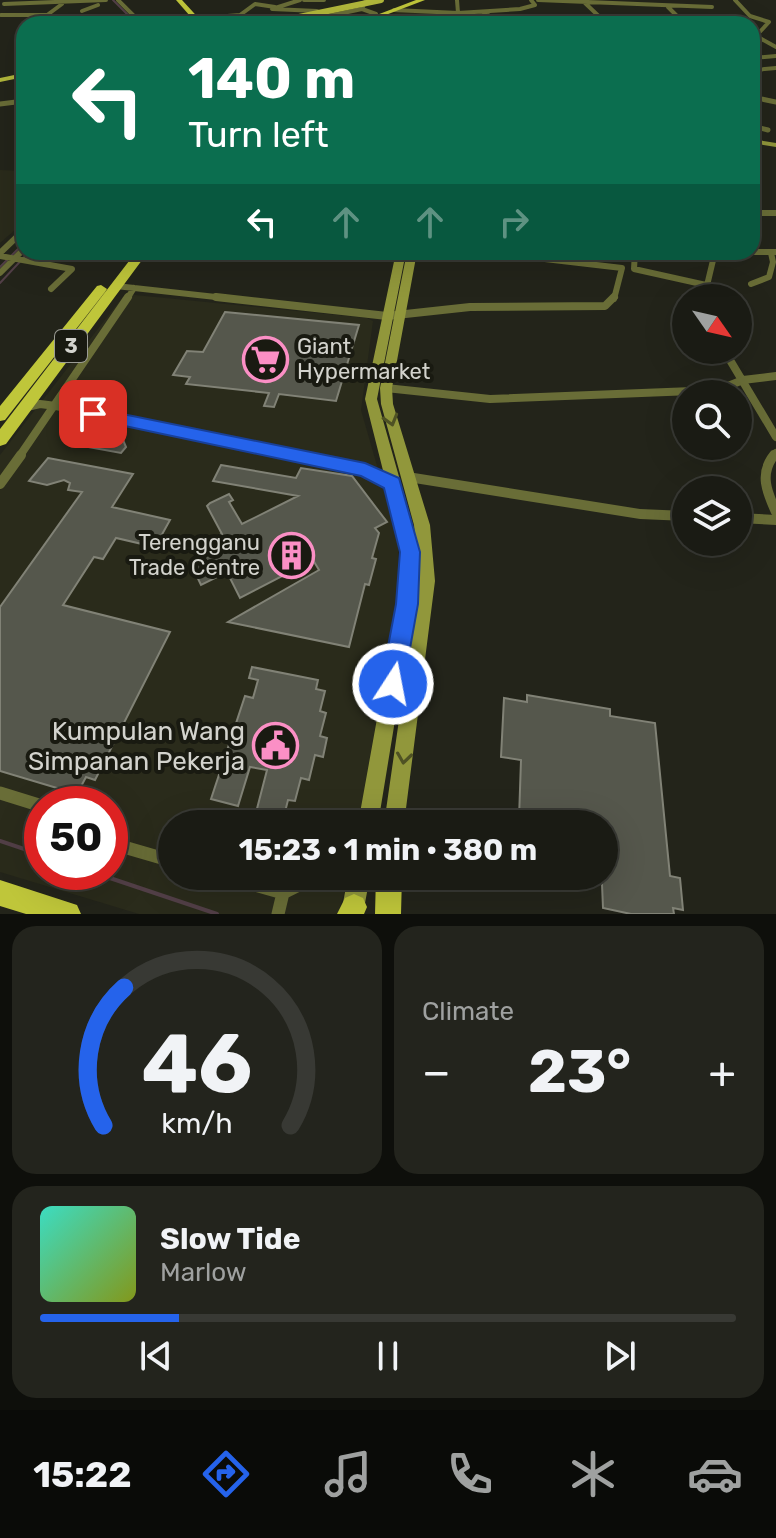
<!DOCTYPE html>
<html lang="en">
<head>
<meta charset="utf-8">
<style>
  body { margin:0; font-family:Rubik,sans-serif; background:#23241d; color:#f1f3f6; height:100vh; display:flex; flex-direction:column; font-size:30px; white-space:nowrap }
  * { box-sizing:border-box; margin:0 }
  p { font-size:26px; color:#9fa1a0 }
  .icon { flex:none; width:44px; height:44px; fill:none; stroke:currentColor; stroke-width:2; stroke-linecap:round; stroke-linejoin:round }
  .map { position:relative; height:914px; overflow:hidden }
  .drawer { display:flex; flex-direction:column; gap:12px; padding:12px; background:#0e0f0b; flex:1 }
  .drawer>* { flex:none }
  .banner { position:absolute; left:16px; top:16px; width:744px; height:244px; border-radius:24px; box-shadow:0 8px 32px #0002,0 0 0 2px #383934; background:#0b6e4f; color:#fff; overflow:hidden }
  .needle { width:52px; rotate:124deg }
  .tools { position:absolute; left:672px; top:284px; display:grid; gap:16px }
  .tools a { display:grid; place-items:center; width:80px; height:80px; border-radius:50%; background:#1a1b14; box-shadow:0 8px 32px #0002,0 0 0 2px #383934; font-size:40px }
  .speed { position:absolute; left:24px; top:786px; display:flex; gap:16px; font-size:40px; font-weight:700; text-align:center }
  .speed>* { display:grid; place-content:center; width:104px; height:104px; border-radius:50%; background:#1a1b14; box-shadow:0 8px 32px #0002,0 0 0 2px #383934; line-height:1 }
  .speed .limit { border:12px solid #d22; background:#fff; color:#111 }
  .pin { position:absolute; display:grid; place-items:center; width:68px; height:68px; color:#fff; margin:-34px; border-radius:16px; box-shadow:0 4px 12px #0006 }
  .me { position:absolute; width:88px; margin:-44px; rotate:11deg; stroke-linejoin:round; filter:drop-shadow(0 0 6px #0008) }
  .turn { display:flex; align-items:center; gap:28px; height:168px; padding:0 40px; font-size:36px }
  .turn .icon { width:104px; height:104px; stroke-width:2.5 }
  .turn b { display:block; font-size:56px; line-height:68px }
  .lanes { display:flex; align-items:center; height:76px; padding:0 40px; background:#0003; justify-content:center; gap:40px; direction:ltr }
  .lanes .off { opacity:.35 }
  .big { font-size:60px; font-weight:700; line-height:1.1 }
  .drawer .card { flex:1; display:flex; flex-direction:column; justify-content:center; gap:12px; min-width:0; padding:0 28px; border-radius:24px; background:#23241d }
  .drawer .dial { align-items:center; gap:0 }
  .dial svg { height:208px; overflow:visible; fill:none; stroke:#383934; stroke-width:7; stroke-linecap:round; text-anchor:middle }
  .dial text { fill:#f1f3f6; stroke:none }
  .song { display:flex; align-items:center; gap:24px }
  .cover { width:96px; height:96px; border-radius:12px; background:linear-gradient(135deg,hsl(170 70% 55%),hsl(70 70% 35%)) }
  .played { height:8px; border-radius:4px; background:linear-gradient(90deg,#2563eb 20%,#383934 20%) }
  .keys { display:flex; justify-content:space-around; direction:ltr }
  .heat { display:flex; justify-content:space-between; align-items:center; font-size:44px; direction:ltr }
  .drawer .tiles { flex:1; display:grid; gap:12px; grid-template-columns:1fr 1fr }
  .card:last-child { grid-column:span 2 }
  .trip { position:absolute; left:158px; top:810px; width:460px; height:80px; border-radius:40px; background:#1a1b14; box-shadow:0 8px 32px #0002,0 0 0 2px #383934; font-weight:700; line-height:80px; text-align:center }
  .tab-bar { display:flex; height:128px; justify-content:space-around; align-items:center; background:#0a0b08; color:#9fa1a0 }
  .tab-bar .icon { width:56px; height:56px }
  .tab-bar .current { color:#2563eb }
  .tab-bar b { font-size:36px; color:#f1f3f6 }
  .map>svg:first-child { display:block }
</style>
</head>
<body>
<div class="map">
<svg width="776" height="914" viewBox="0 0 776 914">
  <rect width="100%" height="100%" fill="#23241a"/>
  <path fill="#2a2b1b" fill-rule="evenodd" d="M397,12L456,14L467,24H368Z
    M0,170L24,171V222L0,243Z
    M125,294L367,318L373,321L361,410L398,539V599L358,824H172V876H349L338,914H139L0,872V455ZM42,804H110V872H42Z"/>
  <g fill="none" stroke-linecap="round" stroke-linejoin="round">
    <path stroke="#523f47" stroke-width="2" d="M113,0L137,24
      M137,17L145,24
      M0,267L24,243
      M0,283L29,252"/>
    <path stroke="#523f47" stroke-width="4" d="M0,841L42,855
      M92,872L217,914"/>
  </g>
  <path fill="#55574c" stroke="#818276" stroke-width="2" d="M225,312L359,325L336,401L279,394L274,407L264,406L269,393L186,384L190,377L173,375L187,351L203,352Z
    M84,428L121,435L126,447L121,453L72,444Z
    M48,458L133,474L112,507L170,520L155,547L116,538L103,559L94,557L63,605L170,632L95,780L86,777L77,794L0,771V607L82,492L68,490L70,483L64,480L47,485L29,481Z
    M221,465L296,478L301,468L352,476L387,522L375,528L379,533L372,558L376,559L369,585L365,584L349,647L228,622L319,570L313,560L240,598L227,572L201,585L191,564L216,552L209,540L222,534L207,506L210,503L229,494L233,500L229,502L242,524L298,496L213,481Z
    M252,667L318,680L316,689L325,691L320,711L326,713L320,736L327,738L323,757L315,755L309,780L301,778L295,801L288,800L282,824H253L267,770L250,767L238,806L211,799L245,696L253,698L258,680L249,678Z
    M527,695L610,709V716L655,723L670,876L680,878L683,910L673,908L674,914H631L603,908L602,884L578,879L579,876H604V824H547L519,819L521,760L501,757L504,698L527,702Z"/>
  <g fill="none" stroke-linecap="round" stroke-linejoin="round">
    <path stroke="#696d37" stroke-width="4" d="M118,0L142,24
      M300,0L272,9L317,11
      M304,0H324
      M366,0L362,9L376,14
      M457,0L458,13L471,24
      M538,0L712,7
      M735,0L750,16L769,22L756,36L776,47
      M585,3L607,24
      M4,4L106,0
      M668,7L679,18L693,24
      M394,10L458,13
      M82,11L98,5
      M483,12L503,24
      M458,13L520,9L535,5L531,0
      M1,15H47
      M202,18L240,15L255,4L275,7
      M692,22L727,24
      M35,24L62,4
      M291,24L362,9
      M752,58L776,56
      M755,70L776,68"/>
    <path stroke="#696d37" stroke-width="5" d="M752,97L776,102
      M0,104L24,101
      M752,126L768,130"/>
    <path stroke="#696d37" stroke-width="6" d="M752,213H776
      M485,252L622,268L614,299
      M635,252L634,269L706,285
      M746,252H776
      M0,253L24,230
      M0,256L72,269L51,289
      M0,273L24,249
      M751,284L769,277L773,262L771,253
      M116,286L234,299
      M704,298L715,252
      M127,299L134,288"/>
    <path stroke="#696d37" stroke-width="8" d="M216,297L387,316L470,307L605,306L614,297
      M724,350L776,437
      M386,388L490,399L718,390L743,380L776,376
      M27,407L40,404L56,406L303,457
      M19,457L128,297
      M773,457L776,453"/>
    <path stroke="#696d37" stroke-width="10" d="M294,455L365,470L393,483
      M774,455C759,474 767,492 776,512
      M0,484L21,455"/>
    <path stroke="#696d37" stroke-width="13" d="M0,793L42,806
      M110,843L172,861
      M224,876L283,893L317,876
      M335,876L356,892
      M278,914L283,893"/>
    <path fill="#696d37" fill-rule="evenodd" d="M408,472L640,509L686,511V521L640,519L408,482L404,480L402,477L404,474Z
      M738,513L776,515V525L738,523Z"/>
    <path fill="#91973b" fill-rule="evenodd" d="M752,139L776,143V147L752,143Z
      M396,252H406L377,399L413,526L418,580L378,824H358L402,580L397,526L365,399Z
      M407,252H417L392,388L393,404L430,525L435,581L404,824H384L419,581L414,525L381,404L380,388Z
      M348,876H370L363,914H341Z"/>
    <path fill="#b1b73b" fill-rule="evenodd" d="M24,73V77L0,82V78Z"/>
    <path fill="#bfc63a" fill-rule="evenodd" d="M176,0H182L204,24H197Z
      M416,0H425L362,24H353Z
      M136,252H148L6,444L0,446V429Z
      M101,285L107,289L105,292L5,420L0,421V406L97,286Z
      M376,876H402L401,914H375Z
      M0,880L77,905L81,914H26L0,906Z
      M354,894L363,898L367,907L364,914H337L345,898Z"/>
    <path stroke="#b1b73b" stroke-width="6" d="M265,24L381,0"/>
  </g>
  <defs><path id="oneway-chevron" d="M-2-3.5L2.5 0L-2 3.5" fill="none" stroke-width="1.6" stroke-linecap="round" stroke-linejoin="round" transform="scale(2)"/></defs>
  <g stroke="#4f5224">
    <use href="#oneway-chevron" transform="translate(391 420) rotate(74)"/>
    <use href="#oneway-chevron" transform="translate(404 758) rotate(98)"/>
  </g>
  <path fill="#2563eb" stroke="#184099" stroke-width="2" d="M93,408L365,463L399,478L420,552L418,604L402,693L393,696L385,693L381,684L396,604L400,552L384,488L361,476L87,418L85,414Z"/>
  <defs>
    <symbol id="supermarket-ring" viewBox="-11 -11 22 22"><circle r="9.5" fill="#191a11" stroke="#fb8fc5" stroke-width="1.5"/><path d="M-6-5.5h2.5l.6 2H6L4.5 2H-2.5L-4.4-4H-6ZM-1.5 3.2a1.3 1.3 0 1 0 .1 0ZM3 3.2a1.3 1.3 0 1 0 .1 0Z" fill="#fb8fc5"/></symbol>
    <symbol id="building-ring" viewBox="-11 -11 22 22"><circle r="9.5" fill="#191a11" stroke="#fb8fc5" stroke-width="1.5"/><path d="M-4-6H4V6H1V3H-1V6H-4ZM-2.5-4.3h1.7v1.8h-1.7ZM.8-4.3h1.7v1.8H.8ZM-2.5-1h1.7V.8h-1.7ZM.8-1h1.7V.8H.8Z" fill="#fb8fc5"/></symbol>
    <symbol id="civic-ring" viewBox="-11 -11 22 22"><circle r="9.5" fill="#191a11" stroke="#fb8fc5" stroke-width="1.5"/><path d="M-.6-6.5H3V-4.5H.6V-3L4-1V1h2V6H-6V1h2V-1L-.6-3ZM-1.2 2.5V6h2.4V2.5Z" fill="#fb8fc5"/></symbol>
  </defs>
  <g fill-rule="evenodd">
    <use href="#supermarket-ring" x="240" y="334" width="51" height="51"/>
    <use href="#building-ring" x="266" y="530" width="51" height="51"/>
    <use href="#civic-ring" x="250" y="720" width="51" height="51"/>
  </g>
  <g text-anchor="middle" dominant-baseline="central" stroke-width="8" stroke-linejoin="round" paint-order="stroke">
    <rect fill="#191a11" stroke="#9b9c95" stroke-width="2" x="55" y="330" width="32" height="32" rx="6"/>
    <g font-size="20" font-weight="bold" fill="#d3d3cd">
      <text x="71" y="346">3</text>
    </g>
    <g font-size="22" fill="#d3d3cd" stroke="#191a11" text-anchor="start">
      <text x="297" y="346">Giant<tspan x="297" dy="25">Hypermarket</tspan></text>
      <text x="260" y="542" text-anchor="end">Terengganu<tspan x="260" dy="25">Trade Centre</tspan></text>
    </g>
    <g font-size="26" fill="#d3d3cd" stroke="#191a11" text-anchor="end">
      <text x="245" y="731">Kumpulan Wang<tspan x="245" dy="30">Simpanan Pekerja</tspan></text>
    </g>
  </g>
</svg>
<div class="tools">
<a><svg class="needle" viewBox="-14 -14 28 28"><path d="M0-13l5 13h-10z" fill="#e53935"/><path d="M0 13l5-13h-10z" fill="#9fa1a0"/></svg></a>
<a><svg class="icon" aria-label="search" viewBox="0 0 24 24"><circle cx="10" cy="10" r="6"/><path d="M15 15l6 6"/></svg></a>
<a><svg class="icon" aria-label="layers" viewBox="0 0 24 24"><path d="M12 4l9 5-9 5-9-5zM3 14l9 5 9-5"/></svg></a>
</div>
<div class="speed"><div class="limit">50</div></div>
<div class="pin" style="left:93px;top:414px;background:#d93025"><svg class="icon" aria-label="arrive" viewBox="0 0 24 24"><path d="M6 21V4h12l-3 4 3 4H6"/></svg></div>
<svg class="me" style="left:393px;top:684px" viewBox="-20 -20 40 40"><circle r="17" fill="#2563eb" stroke="#fff" stroke-width="3"/><path d="M0-11L8 9 0 5-8 9z" fill="#fff"/></svg>
<div class="trip">15:23 · 1 min · 380 m</div>
<div class="banner">
<div class="turn"><svg class="icon" aria-label="left" viewBox="0 0 24 24"><path d="M17 20v-9H6M10 6l-5 5 5 5"/></svg><div><b>140 m</b>Turn left</div></div>
<div class="lanes"><svg class="icon" aria-label="left" viewBox="0 0 24 24"><path d="M17 20v-9H6M10 6l-5 5 5 5"/></svg><svg class="icon off" aria-label="ahead" viewBox="0 0 24 24"><path d="M12 20V5M6 11l6-6 6 6"/></svg><svg class="icon off" aria-label="ahead" viewBox="0 0 24 24"><path d="M12 20V5M6 11l6-6 6 6"/></svg><svg class="icon off" aria-label="right" viewBox="0 0 24 24"><path d="M7 20v-9h11M14 6l5 5-5 5"/></svg></div>
</div>
</div>
<section class="drawer">
<div class="tiles">
<div class="card dial"><svg viewBox="0 0 100 80">
<path d="M14 69A42 42 0 1 1 86 69"/>
<path d="M14 69A42 42 0 0 1 22 16" stroke="#2563eb"/>
<text x="50" y="56" font-size="32" font-weight="700">46</text>
<text x="50" y="72" font-size="11">km/h</text>
</svg></div>
<div class="card"><p>Climate</p>
<div class="heat"><a>−</a><b class="big">23°</b><a>+</a></div>
</div>
<div class="card">
<div class="song"><i class="cover"></i><div><b>Slow Tide</b><p>Marlow</p></div></div>
<div class="played"></div>
<div class="keys"><svg class="icon" aria-label="previous" viewBox="0 0 24 24"><path d="M18 5L8 12l10 7zM5 5v14"/></svg><svg class="icon" aria-label="pause" viewBox="0 0 24 24"><path d="M8 5v14M16 5v14"/></svg><svg class="icon" aria-label="next" viewBox="0 0 24 24"><path d="M6 5l10 7-10 7zM19 5v14"/></svg></div>
</div>
</div>
</section>
<nav class="tab-bar">
<b>15:22</b>
<svg class="icon current" aria-label="directions" viewBox="0 0 24 24"><path d="M12 3l9 9-9 9-9-9zM9 14v-3h6M13 9l2 2-2 2"/></svg>
<svg class="icon" aria-label="music" viewBox="0 0 24 24"><path d="M9 18V5l10-2v13"/><circle cx="6" cy="18" r="3"/><circle cx="16" cy="16" r="3"/></svg>
<svg class="icon" aria-label="phone" viewBox="0 0 24 24"><path d="M5 4h4l2 5-3 2q2 4 5 5l2-3 5 2v4C11 20 4 13 5 4z"/></svg>
<svg class="icon" aria-label="climate" viewBox="0 0 24 24"><path d="M12 3v18M4 7l16 10M4 17L20 7"/></svg>
<svg class="icon" aria-label="car" viewBox="0 0 24 24"><path d="M5 17H2v-5l4-1 3-4h7l3 4 3 1v5h-3M9 17h6M6 11h13"/><circle cx="7" cy="17" r="2"/><circle cx="17" cy="17" r="2"/></svg>
</nav>
</body>
</html>
